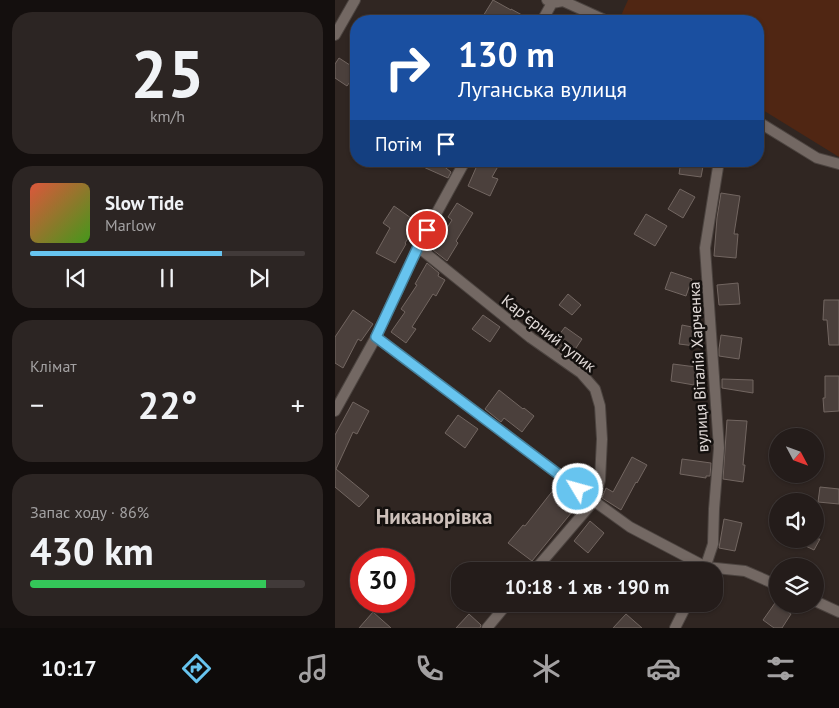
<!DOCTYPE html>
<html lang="uk">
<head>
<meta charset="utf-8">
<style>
  body { margin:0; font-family:"PT Sans",sans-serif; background:#2c2523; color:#f1f3f6; height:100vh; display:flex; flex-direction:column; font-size:19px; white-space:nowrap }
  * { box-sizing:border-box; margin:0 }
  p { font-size:16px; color:#a3a1a2 }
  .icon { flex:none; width:28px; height:28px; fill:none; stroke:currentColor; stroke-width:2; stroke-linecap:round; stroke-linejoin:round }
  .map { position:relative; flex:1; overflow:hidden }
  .drawer { display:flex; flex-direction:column; gap:12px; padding:12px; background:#140f0e; width:335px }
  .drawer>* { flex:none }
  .guide { position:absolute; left:15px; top:15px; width:414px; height:152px; border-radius:20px; box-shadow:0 1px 4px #0004,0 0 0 1px #413a39; background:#1a4fa0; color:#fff; overflow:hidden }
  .needle { width:32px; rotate:131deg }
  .controls { position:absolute; left:434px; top:428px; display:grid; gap:10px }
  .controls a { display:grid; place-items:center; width:55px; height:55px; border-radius:50%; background:#241c1a; box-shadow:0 1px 4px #0004,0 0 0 1px #413a39; font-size:25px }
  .speed { position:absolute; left:15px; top:548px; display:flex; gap:10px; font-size:25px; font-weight:700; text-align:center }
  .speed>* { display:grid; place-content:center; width:65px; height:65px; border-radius:50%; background:#241c1a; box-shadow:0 1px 4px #0004,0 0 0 1px #413a39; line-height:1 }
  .speed .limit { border:8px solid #d22; background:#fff; color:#111 }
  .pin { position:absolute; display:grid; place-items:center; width:42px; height:42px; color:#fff; margin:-21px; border:2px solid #fff; border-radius:50%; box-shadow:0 1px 5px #0007 }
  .me { position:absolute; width:55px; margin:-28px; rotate:307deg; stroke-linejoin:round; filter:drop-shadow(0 0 4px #0008) }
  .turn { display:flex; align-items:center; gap:18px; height:105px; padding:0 25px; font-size:22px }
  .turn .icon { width:65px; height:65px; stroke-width:2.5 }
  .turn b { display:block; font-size:35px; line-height:42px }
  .then { display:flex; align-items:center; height:48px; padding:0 25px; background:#0003; gap:10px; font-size:19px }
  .big { font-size:38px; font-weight:600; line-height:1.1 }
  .drawer .tile { flex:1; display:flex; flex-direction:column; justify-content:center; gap:8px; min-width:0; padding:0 18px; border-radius:20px; background:#2c2523 }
  .drawer .dial { align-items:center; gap:0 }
  .dial b { font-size:65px; line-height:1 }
  .song { display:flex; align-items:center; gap:15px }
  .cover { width:60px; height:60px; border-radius:8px; background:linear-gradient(135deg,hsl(10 70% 55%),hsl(100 70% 35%)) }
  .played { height:5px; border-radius:2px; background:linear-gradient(90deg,#67c4ef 70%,#413a39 70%) }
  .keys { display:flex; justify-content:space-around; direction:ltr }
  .heat { display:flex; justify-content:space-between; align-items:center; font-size:28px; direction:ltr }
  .charge { height:8px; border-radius:4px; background:linear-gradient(90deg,#34c759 86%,#413a39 0) }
  .trip { position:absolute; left:116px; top:562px; width:272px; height:50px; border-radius:20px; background:#241c1a; box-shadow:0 1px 4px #0004,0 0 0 1px #413a39; font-weight:600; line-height:50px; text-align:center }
  .tab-bar { display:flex; height:80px; justify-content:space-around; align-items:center; background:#0e0b0a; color:#a3a1a2 }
  .tab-bar .icon { width:35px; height:35px }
  .tab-bar .current { color:#67c4ef }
  .tab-bar b { font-size:22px; color:#f1f3f6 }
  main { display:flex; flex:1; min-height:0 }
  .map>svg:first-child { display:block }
</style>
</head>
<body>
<main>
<section class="drawer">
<div class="tile dial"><b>25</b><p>km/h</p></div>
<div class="tile">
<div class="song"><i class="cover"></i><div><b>Slow Tide</b><p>Marlow</p></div></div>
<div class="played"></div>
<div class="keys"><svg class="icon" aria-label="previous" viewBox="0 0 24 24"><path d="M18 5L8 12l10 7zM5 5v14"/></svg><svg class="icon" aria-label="pause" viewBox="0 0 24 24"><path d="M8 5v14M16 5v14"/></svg><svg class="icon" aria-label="next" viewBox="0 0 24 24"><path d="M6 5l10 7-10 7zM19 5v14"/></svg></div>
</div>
<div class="tile"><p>Клімат</p>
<div class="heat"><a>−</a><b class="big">22°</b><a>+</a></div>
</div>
<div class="tile"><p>Запас ходу · 86%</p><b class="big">430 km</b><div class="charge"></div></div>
</section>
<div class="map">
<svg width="504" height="628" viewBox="0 0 504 628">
  <rect width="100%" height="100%" fill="#302622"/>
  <path fill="#502613" d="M293,0H504V157L423,107L422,21H286L284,20Z"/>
  <path fill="#4b403c" stroke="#726661" d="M158,0L176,10V9L198,21H145Z
    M4,58L21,69V73L12,86L0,78V64Z
    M75,161H102L116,172L113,178Z
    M144,161H166L157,177L163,179L155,196L133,186Z
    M346,161H369L366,177L344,174Z
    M345,189L360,197L348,218L333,209Z
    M386,193L405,196L399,234H403L401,258L379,256L382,218Z
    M122,203L138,213L121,241L123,243L112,261L98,250L117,220L113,217Z
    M59,206L83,223L70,243L71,244L60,263L41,253L55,228L48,223Z
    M311,214L332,226L320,246L299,234Z
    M92,263L104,273L103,276L110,280L101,296L98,294L77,327L81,329L71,343L56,332L70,312L66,309L82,285L80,284Z
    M336,272L357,279L351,296L330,289Z
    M403,283L405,304L384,305L382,285Z
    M233,294L246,305L237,315L224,305Z
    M489,300H504V345H494L492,320H488Z
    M18,310L38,324L26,341L23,339L8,368L0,363V337Z
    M148,315L165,327L155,342L137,329Z
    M347,325L362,328L360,346L344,344Z
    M230,327L247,339L235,357L217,344Z
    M386,335L407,338L404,359L384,356V349Z
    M338,364L361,367L359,385L336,381Z
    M490,376H504V411L489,412L488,398H490Z
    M387,379L418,380V393L387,388Z
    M164,390L188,409L189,408L199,416L187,432L169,418L166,422L150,409Z
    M18,402L34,411L22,434L18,432L1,469L34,496L24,507L0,487V435Z
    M123,415L143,429L130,448L110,433Z
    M392,420L412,421L408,465H410L408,482L388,479Z
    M297,457L312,465L302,483L301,482L286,510L267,498L271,488L278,492Z
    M347,459L376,463L375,476H371V478L345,474Z
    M485,487L504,489V504L483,502Z
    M219,489L241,507L197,561L173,543L188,525L190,526Z
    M389,519L407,523L400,551L384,548Z
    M255,521L269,533L253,553L239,541Z
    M456,539H485L479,550Z
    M440,603L456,614L447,628H439L428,620Z
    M38,612L56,628H24Z
    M134,614L146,625L145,628H121Z
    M291,614L307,628H278Z"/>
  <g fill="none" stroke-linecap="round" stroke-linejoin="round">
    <defs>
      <path id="street" d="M212,0L217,3L228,1L272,21
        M207,21L217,3
        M0,35L20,0
        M422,121L482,158L504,164
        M83,247L196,338L246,373L260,389L265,406L267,439L265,480L259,501L199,571
        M41,337L259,501L295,527L371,567L410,571L442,585
        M0,411L41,337L83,247L130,161
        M369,571L378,544L379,509L384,448L370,248L384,161
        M480,601L504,612
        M152,628L172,604
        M340,628L352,604"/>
    </defs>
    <use href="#street" stroke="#4c4440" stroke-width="12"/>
    <use href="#street" stroke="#736863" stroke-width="10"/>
  </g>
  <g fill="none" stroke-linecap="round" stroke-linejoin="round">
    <defs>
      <path id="route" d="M92,230L83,247L41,337L243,489"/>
    </defs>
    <use href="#route" stroke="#437f9b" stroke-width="12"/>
    <use href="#route" stroke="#67c4ef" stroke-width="9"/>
  </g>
  <g text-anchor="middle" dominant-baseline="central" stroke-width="5" stroke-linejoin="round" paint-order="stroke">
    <g font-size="16" fill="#e1dad8" stroke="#14100e">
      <text transform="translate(214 333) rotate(38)">Карʼєрний тупик</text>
      <text transform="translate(363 367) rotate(-93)">вулиця Віталія Харченка</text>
    </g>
    <g font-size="21" font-weight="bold" fill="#cdc0ba" stroke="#14100e">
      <text x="99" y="516">Никанорівка</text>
    </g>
  </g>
</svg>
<div class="controls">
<a><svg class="needle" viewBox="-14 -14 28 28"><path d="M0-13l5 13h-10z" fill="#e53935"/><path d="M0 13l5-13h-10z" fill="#a3a1a2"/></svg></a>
<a><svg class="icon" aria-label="sound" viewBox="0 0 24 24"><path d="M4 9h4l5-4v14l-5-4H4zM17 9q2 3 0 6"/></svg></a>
<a><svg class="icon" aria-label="layers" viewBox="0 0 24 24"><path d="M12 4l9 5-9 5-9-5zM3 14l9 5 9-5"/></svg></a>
</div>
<div class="speed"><div class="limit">30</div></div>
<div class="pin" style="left:92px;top:230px;background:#d93025"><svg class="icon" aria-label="arrive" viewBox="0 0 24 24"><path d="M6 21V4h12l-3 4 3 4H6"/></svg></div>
<svg class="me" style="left:243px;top:489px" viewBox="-20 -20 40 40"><circle r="17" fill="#67c4ef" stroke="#fff" stroke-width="3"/><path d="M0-11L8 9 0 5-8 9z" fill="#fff"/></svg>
<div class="trip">10:18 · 1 хв · 190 m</div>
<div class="guide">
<div class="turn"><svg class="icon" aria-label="right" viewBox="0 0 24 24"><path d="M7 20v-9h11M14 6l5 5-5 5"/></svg><div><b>130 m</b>Луганська вулиця</div></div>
<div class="then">Потім<svg class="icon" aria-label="arrive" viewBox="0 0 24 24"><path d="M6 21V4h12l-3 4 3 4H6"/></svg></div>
</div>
</div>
</main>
<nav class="tab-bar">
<b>10:17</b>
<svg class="icon current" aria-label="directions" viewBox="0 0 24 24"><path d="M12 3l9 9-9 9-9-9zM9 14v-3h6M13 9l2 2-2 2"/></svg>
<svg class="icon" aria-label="music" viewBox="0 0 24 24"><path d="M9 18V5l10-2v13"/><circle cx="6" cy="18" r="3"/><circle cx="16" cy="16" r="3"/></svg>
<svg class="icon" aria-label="phone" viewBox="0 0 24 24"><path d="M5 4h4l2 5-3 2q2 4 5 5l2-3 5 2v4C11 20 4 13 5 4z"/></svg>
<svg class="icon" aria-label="climate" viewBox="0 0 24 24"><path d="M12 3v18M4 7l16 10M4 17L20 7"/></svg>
<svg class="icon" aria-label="car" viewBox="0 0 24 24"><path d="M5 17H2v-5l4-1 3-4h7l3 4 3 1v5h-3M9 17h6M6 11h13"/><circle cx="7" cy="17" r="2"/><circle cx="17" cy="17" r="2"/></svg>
<svg class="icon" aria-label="filters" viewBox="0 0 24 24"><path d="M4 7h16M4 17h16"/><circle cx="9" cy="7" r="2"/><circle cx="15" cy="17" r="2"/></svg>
</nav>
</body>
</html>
